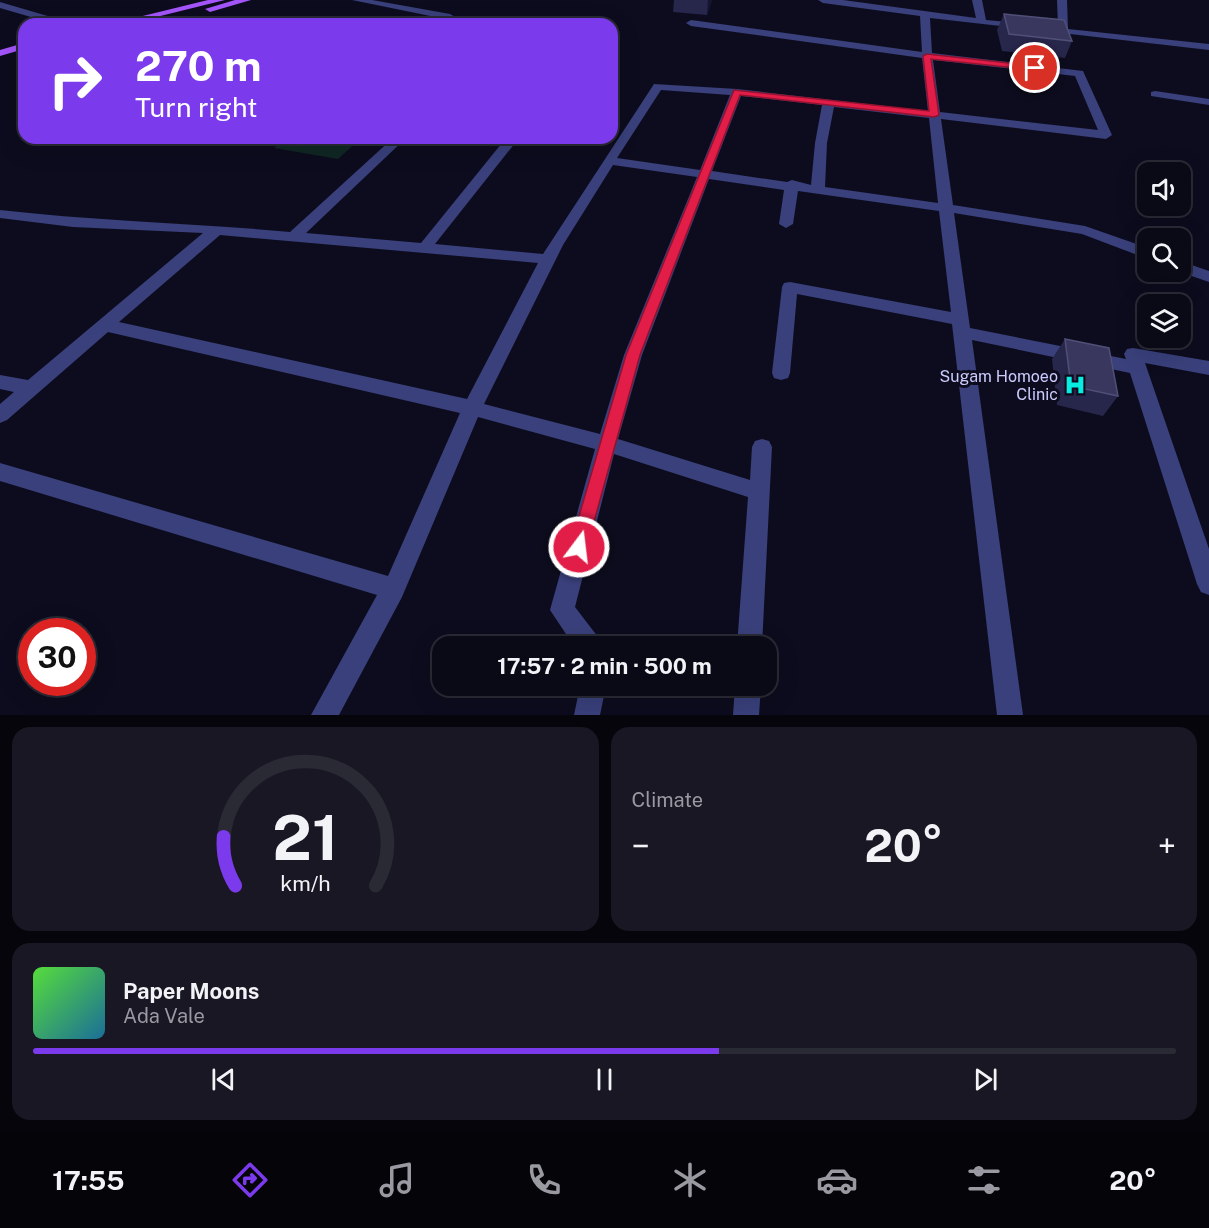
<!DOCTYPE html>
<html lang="en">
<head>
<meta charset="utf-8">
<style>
  body { margin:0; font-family:"Public Sans",sans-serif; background:#181723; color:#f1f3f6; height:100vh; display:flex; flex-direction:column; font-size:22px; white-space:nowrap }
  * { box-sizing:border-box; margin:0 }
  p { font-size:20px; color:#999aa1 }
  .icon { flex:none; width:33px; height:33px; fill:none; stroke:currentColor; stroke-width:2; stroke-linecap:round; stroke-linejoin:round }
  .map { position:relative; height:715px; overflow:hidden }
  .sheet { display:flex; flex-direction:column; gap:12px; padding:12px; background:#06050c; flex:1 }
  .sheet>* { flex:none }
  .top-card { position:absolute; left:18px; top:18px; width:600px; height:126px; border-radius:18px; box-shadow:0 6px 24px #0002,0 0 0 2px #2a2a35; background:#7c3aed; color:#fff; overflow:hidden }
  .fabs { position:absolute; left:1137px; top:162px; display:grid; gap:12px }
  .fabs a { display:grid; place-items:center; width:54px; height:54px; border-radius:12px; background:#0a0916; box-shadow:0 6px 24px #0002,0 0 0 2px #2a2a35; font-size:30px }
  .speed { position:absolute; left:18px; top:618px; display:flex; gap:12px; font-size:30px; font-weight:700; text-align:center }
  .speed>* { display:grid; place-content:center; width:78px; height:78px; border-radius:50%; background:#0a0916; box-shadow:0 6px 24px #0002,0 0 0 2px #2a2a35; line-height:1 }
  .speed .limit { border:9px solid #d22; background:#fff; color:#111 }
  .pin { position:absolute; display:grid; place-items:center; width:51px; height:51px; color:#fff; margin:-26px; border:3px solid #fff; border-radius:50%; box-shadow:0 2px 6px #0007 }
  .me { position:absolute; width:66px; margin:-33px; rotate:15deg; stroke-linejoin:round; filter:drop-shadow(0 0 4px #0008) }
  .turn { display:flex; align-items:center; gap:21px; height:126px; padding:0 18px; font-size:27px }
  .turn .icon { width:78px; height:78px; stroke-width:2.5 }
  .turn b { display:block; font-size:42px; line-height:51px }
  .big { font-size:45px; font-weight:700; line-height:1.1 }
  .sheet .tile { flex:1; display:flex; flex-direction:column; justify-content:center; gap:9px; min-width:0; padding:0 21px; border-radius:18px; background:#181723 }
  .sheet .dial { align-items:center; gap:0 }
  .dial svg { height:156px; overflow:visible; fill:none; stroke:#2a2a35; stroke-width:7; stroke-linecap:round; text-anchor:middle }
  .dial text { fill:#f1f3f6; stroke:none }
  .song { display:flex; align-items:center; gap:18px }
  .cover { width:72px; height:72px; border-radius:9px; background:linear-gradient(135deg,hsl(110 70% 55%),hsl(200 70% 35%)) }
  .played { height:6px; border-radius:3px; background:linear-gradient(90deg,#7c3aed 60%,#2a2a35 60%) }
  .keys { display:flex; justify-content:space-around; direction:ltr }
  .heat { display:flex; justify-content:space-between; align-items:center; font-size:33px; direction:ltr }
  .sheet .tiles { flex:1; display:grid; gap:12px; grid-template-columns:1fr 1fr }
  .tile:last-child { grid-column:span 2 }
  .trip { position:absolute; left:432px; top:636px; width:345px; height:60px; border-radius:18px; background:#0a0916; box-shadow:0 6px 24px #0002,0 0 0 2px #2a2a35; font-weight:700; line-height:60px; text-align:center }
  .menu { display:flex; height:96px; justify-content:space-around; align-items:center; background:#040409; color:#999aa1 }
  .menu .icon { width:42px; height:42px }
  .menu .on { color:#7c3aed }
  .menu b { font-size:27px; color:#f1f3f6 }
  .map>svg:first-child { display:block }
</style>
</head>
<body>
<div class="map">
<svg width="1209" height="715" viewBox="0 0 1209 715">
  <rect width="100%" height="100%" fill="#0d0c1e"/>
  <path fill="#102723" d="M287,138H354L360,139L338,159L274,148Z"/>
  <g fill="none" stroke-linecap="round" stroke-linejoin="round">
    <path fill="#39407b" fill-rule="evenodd" d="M352,0H372L450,14L455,17L450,20Z
      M818,0H843L976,18L972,0H982L986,20L1058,27L1057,0H1067L1068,29L1209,44V50L930,18L932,53L1083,71L1112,135L1106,139L941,119L953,205L1085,226L1148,248V259L1082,234L954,213L970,328L1126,359L1124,354L1127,349L1133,348L1209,361V375L1145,363L1209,549V595L1201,592L1197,584L1130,373L972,340L1023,715H997L952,324L797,294L790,373L788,378L781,380L774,378L772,373L782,287L784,283L790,282L951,312L939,211L798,191L793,224L786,228L779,224L784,190L709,179L642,355L618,439L750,480L752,447L755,441L762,439L769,441L772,447L762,646H737L748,497L614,454L575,607L598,637L602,646H574L550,610L595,449L478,417L402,597L339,715H311L377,595L0,481V463L388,576L460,413L108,332L7,420L0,423V404L14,392L0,389V375L28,380L203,233L73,227L0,218V210C96,221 193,223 290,232L393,138H406L306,233L421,243L506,138H519L435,244L543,254L654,84L737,89L928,111L922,58L691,26L686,23L691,20L922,52L920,16L823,3ZM933,60L1075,76L1098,130L940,112ZM661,90L730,95L700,170L617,158ZM741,96L822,105L815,143L811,185L792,180L787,182L712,171ZM834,107L929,118L938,203L825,187L827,143ZM613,165L697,177L624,355L600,434L484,404L563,245ZM220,235L538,263L467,399L119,322Z
      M0,2L68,22L70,24H55L0,8Z
      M1155,91L1209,99V105L1151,96V92Z
      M1180,261L1209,271V282L1180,272Z
      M580,686H606L600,715H574Z
      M735,686H761L759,715H733Z"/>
    <path fill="#a355fa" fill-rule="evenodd" d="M208,0H225L128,24H110Z
      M235,0H251L210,12L205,9Z
      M24,43V49L0,56V50Z"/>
  </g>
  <path fill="#27264b" d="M674,0H712L707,15L673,12Z
    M1004,14L1072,41L1065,58L1002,51L997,30Z
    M1065,339L1118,396L1103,416L1057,405L1052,359Z"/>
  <path fill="#151431" d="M708,0H712L707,15Z"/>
  <path fill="#39375e" stroke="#504f77" stroke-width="1.5" d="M1004,14L1064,20L1072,41L1009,34Z
    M1065,339L1109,348L1118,396L1071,386Z"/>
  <path fill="#e11d48" stroke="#92132f" stroke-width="1.5" d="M927,54L1035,66L1039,68L1035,70L931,59L939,115L934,117L740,95L640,355L587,547L585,553L579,555L573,553L570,547L626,355L734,90L929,111L923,56Z"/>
  <defs>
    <symbol id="hospital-bare" viewBox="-9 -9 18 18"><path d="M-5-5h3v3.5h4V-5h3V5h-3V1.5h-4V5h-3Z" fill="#07ede1" stroke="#0d0c1e" stroke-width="2.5" paint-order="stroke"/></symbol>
  </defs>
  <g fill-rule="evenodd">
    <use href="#hospital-bare" x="1060" y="370" width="30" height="30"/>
  </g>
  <g text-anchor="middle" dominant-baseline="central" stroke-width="6" stroke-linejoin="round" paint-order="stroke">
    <g font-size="16" fill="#cbccfd" stroke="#0d0c1e" text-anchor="end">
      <text x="1058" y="376">Sugam Homoeo<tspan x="1058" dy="18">Clinic</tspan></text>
    </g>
  </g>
</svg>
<div class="fabs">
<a><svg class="icon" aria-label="sound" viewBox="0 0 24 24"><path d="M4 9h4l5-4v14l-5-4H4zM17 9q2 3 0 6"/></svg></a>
<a><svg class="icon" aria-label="search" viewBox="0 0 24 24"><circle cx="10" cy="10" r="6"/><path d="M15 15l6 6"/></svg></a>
<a><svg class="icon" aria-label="layers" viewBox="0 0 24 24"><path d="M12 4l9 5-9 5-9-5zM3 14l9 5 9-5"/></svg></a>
</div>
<div class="speed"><div class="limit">30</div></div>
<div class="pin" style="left:1035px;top:68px;background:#d93025"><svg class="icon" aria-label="arrive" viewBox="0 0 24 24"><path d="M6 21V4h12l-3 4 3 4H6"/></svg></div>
<svg class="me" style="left:579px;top:547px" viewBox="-20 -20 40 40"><circle r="17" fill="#e11d48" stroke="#fff" stroke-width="3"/><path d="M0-11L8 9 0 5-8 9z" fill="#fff"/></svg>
<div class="trip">17:57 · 2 min · 500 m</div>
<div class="top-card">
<div class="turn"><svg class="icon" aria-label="right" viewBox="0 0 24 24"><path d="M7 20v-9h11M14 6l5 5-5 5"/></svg><div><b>270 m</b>Turn right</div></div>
</div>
</div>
<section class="sheet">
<div class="tiles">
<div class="tile dial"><svg viewBox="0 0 100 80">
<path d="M14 69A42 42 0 1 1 86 69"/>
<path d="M14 69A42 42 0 0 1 8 44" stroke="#7c3aed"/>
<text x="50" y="56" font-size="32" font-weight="700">21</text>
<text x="50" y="72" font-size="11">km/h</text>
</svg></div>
<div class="tile"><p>Climate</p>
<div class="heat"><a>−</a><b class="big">20°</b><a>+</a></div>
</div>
<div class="tile">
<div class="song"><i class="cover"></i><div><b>Paper Moons</b><p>Ada Vale</p></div></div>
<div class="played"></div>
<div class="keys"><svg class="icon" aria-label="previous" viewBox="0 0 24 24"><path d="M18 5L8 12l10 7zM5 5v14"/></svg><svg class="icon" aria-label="pause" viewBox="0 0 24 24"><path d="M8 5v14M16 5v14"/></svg><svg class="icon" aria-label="next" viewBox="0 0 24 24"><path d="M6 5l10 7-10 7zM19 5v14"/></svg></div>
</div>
</div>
</section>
<nav class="menu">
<b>17:55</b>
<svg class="icon on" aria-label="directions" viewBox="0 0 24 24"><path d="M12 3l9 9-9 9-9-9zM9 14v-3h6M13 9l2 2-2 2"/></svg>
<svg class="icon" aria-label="music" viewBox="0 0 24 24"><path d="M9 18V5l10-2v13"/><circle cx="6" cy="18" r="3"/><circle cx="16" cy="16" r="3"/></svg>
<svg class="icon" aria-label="phone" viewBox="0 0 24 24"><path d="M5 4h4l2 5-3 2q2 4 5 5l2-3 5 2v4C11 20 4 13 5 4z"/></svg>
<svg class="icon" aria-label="climate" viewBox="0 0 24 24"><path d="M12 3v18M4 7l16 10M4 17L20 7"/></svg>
<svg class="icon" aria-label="car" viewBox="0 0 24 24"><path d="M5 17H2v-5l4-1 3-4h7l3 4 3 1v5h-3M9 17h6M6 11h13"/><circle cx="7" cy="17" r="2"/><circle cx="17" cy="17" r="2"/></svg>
<svg class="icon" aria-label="filters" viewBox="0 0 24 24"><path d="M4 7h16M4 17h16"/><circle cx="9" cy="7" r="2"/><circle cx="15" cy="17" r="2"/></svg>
<b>20°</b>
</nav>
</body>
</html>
